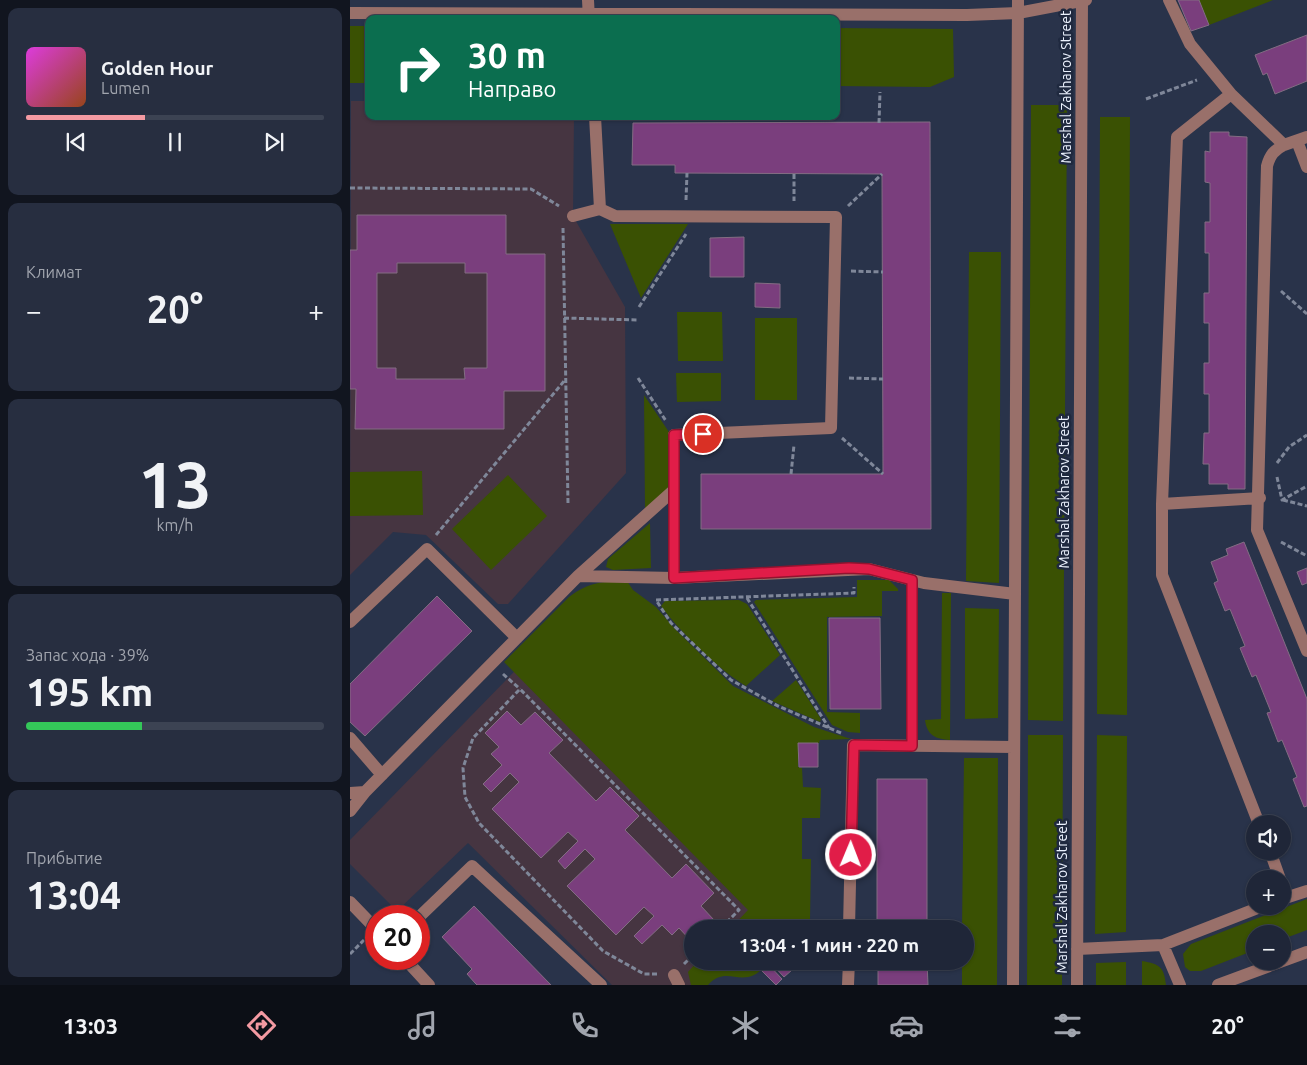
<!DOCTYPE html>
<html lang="ru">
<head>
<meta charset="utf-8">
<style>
  body { margin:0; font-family:Ubuntu,sans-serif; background:#272e40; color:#f1f3f6; height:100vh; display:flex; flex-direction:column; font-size:19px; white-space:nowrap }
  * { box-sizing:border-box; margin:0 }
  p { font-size:16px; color:#a1a5ae }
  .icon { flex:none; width:28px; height:28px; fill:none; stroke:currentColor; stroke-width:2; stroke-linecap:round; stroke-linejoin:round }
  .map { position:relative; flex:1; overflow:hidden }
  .details { display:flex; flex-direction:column; gap:8px; padding:8px; background:#11151f; width:350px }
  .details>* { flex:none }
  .banner { position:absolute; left:15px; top:15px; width:475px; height:105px; border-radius:10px; box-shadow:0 1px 4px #0004,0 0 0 1px #3c4353; background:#0b6e4f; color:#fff; overflow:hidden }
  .buttons { position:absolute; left:896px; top:815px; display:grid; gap:10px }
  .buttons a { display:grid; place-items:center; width:45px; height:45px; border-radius:50%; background:#1f2638; box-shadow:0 1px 4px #0004,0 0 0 1px #3c4353; font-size:25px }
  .speed { position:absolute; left:15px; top:905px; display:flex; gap:10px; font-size:25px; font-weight:700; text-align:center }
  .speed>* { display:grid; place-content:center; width:65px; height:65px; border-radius:50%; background:#1f2638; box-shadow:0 1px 4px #0004,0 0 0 1px #3c4353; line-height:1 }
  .speed .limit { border:8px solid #d22; background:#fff; color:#111 }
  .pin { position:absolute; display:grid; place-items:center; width:42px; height:42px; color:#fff; margin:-21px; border:2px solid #fff; border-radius:50%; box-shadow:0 1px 5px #0007 }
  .me { position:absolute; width:55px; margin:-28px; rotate:1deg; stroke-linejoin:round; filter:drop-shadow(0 0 4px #0008) }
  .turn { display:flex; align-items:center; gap:18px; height:105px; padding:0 20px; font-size:22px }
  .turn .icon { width:65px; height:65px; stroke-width:2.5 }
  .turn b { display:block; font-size:35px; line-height:42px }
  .big { font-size:38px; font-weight:600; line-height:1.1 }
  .details .widget { flex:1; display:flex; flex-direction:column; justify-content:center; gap:8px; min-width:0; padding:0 18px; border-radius:10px; background:#272e40 }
  .details .dial { align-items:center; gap:0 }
  .dial b { font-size:65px; line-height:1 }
  .song { display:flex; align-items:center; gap:15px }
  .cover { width:60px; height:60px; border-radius:8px; background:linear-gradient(135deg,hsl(300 70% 55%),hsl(20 70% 35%)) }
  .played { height:5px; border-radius:2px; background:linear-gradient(90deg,#f49aa2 40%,#3c4353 40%) }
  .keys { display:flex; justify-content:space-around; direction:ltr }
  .heat { display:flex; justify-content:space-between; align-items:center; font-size:28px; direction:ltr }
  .charge { height:8px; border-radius:4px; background:linear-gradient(90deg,#34c759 39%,#3c4353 0) }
  .trip { position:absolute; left:334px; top:920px; width:290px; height:50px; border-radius:25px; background:#1f2638; box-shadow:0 1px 4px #0004,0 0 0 1px #3c4353; font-weight:600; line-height:50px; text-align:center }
  .tab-bar { display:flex; height:80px; justify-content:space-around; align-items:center; background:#0c0f16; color:#a1a5ae }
  .tab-bar .icon { width:35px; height:35px }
  .tab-bar .selected { color:#f49aa2 }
  .tab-bar b { font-size:22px; color:#f1f3f6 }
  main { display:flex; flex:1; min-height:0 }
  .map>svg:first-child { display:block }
</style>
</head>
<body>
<main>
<section class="details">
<div class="widget">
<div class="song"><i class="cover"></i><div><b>Golden Hour</b><p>Lumen</p></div></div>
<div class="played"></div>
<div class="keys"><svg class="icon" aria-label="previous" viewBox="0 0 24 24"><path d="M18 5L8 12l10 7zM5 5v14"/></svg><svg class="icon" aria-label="pause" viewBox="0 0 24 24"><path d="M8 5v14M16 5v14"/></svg><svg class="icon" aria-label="next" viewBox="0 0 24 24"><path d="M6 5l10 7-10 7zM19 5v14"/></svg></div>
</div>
<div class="widget"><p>Климат</p>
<div class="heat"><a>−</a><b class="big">20°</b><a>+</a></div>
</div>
<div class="widget dial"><b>13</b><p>km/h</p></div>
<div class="widget"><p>Запас хода · 39%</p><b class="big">195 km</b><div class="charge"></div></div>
<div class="widget"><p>Прибытие</p><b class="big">13:04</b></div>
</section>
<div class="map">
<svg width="957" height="985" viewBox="0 0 957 985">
  <rect width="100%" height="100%" fill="#29334a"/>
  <path fill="#463541" d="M1,101H19V116H224L223,216L275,307L276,473L158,604H148L76,535L43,532L0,575Z
    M240,594L443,768L402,929H342V961H370L346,985H262L118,843L47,911L0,864V840Z"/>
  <path fill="#3a5103" d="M849,0H923L859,25Z
    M0,26H19V83H0Z
    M486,28L603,29L604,77L580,87L486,86Z
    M681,105H717L713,721L678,720Z
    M750,117H780L777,715L747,714Z
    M260,224H338L291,298Z
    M619,252H651L649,583L616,581Z
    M327,312H372L373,361H328Z
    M405,318H447V400H405Z
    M326,373H371V401L327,402Z
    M294,395L319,432L318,490L295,509Z
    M72,471L73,515L0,516V472Z
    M158,475L197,516L141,570L102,529Z
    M300,523L301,568L263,570L256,567L258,559Z
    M507,580H539L548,589V591H532V616L477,617V712L510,713V733L498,732L482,725L404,602L406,600L507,597Z
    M277,581L283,590L306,607L325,629L383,686L464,727L501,739L470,740L469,743L448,744V767L452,768L453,787L471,788L470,818H452V859H461L460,920L454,929H380L398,910L154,662L219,597C240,581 252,582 277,581Z
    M592,593H601L600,740C585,739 577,735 575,720L591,719Z
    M389,600L397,604L430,655L396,686C369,670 330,632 311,606L315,601Z
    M615,608L649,609L648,718L615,719Z
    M446,680L471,719L470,722L422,701Z
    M678,735H713L712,985H677Z
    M747,735L777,736L776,932L745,934Z
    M614,758H648L647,985H612V961H615V929H612Z
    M957,899V930L933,939L932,934H905V950L851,971H840L835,967L833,954L841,944Z
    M348,961H419C415,966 410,972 404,975C387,983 374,967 358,985H341L338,972Z
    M792,961C810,964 814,967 816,985H792Z
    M776,962V985H746V963Z"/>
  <path fill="#7a3e7d" stroke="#836d83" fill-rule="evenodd" d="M828,0H849L859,25L841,31Z
    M957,35V81L925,94L917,73L913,75L905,55Z
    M580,122L581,529H351V474H533L532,174L325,173V165H282L283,123Z
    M860,132H879V136L897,137L895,489H878V484H859V464H853L854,433H859V394H854V363H859V323H854V293H859V253H855V222H860V183L855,182V151L860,152Z
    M7,215H156V254H195V391H154V429H5L6,389H0V250H7ZM47,263H115V273H137V368H114L115,379H46V368H27V273H47Z
    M394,237V277H360V238Z
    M405,283L430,284V308L405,307Z
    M894,542L957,699V806L954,807L943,779L947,777L932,740L928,742L917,713L921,712L906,675L902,677L890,648L895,646L880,609L875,611L864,583L868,581L861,562L878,555L876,549Z
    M957,568V583L952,585L947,572Z
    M87,596L122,631L15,736L0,722V684Z
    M479,618H530L531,709H480Z
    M157,711L171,725L185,712L213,740L199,753L246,801L260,787L289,816L275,830L322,878L336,864L364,893L351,906L364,920L355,929H342V942L329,928L322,935L312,925L292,944L284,936L304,916L294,907L266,935L217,886L245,859L235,849L215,869L208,861L228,841L218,832L191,858L142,809L169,782L160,773L141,792L133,784L152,765L141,754L149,747L135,733Z
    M448,743H468V767H449Z
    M527,779H577V929H527Z
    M124,906L201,985H127L125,983L117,974L122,969L92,937Z
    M433,961L442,970L434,977L420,962Z
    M528,961H577L578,985H528Z
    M418,964L432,979L426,985L411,970Z"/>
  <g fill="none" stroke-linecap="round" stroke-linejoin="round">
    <path stroke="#7f8799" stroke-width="3" stroke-dasharray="5 2.5" stroke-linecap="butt" d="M796,99L847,80
      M332,116L333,118
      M529,123L530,92
      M444,174V201
      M0,188L181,189L209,206
      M336,200L337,173
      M498,206L532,174
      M213,228L218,503
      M501,271L533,272
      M931,291L957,314
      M289,307L336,234
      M214,318L289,320
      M288,378L316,421
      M499,378L533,379
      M492,438L533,474
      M927,463L939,447L957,435
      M441,474L444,445
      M927,477L932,500L957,486
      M933,500L957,506
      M86,535L215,380
      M931,542L957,556
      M397,598L479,728
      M153,674L170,689
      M491,733L428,706L381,680L321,623L306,600L504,593V587
      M0,954L14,940
      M334,964L342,956
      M307,974H294L253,951L129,823L115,797L113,768L123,738L170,689L389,910L370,929"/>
    <path stroke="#99706a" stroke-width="12" d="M238,0L239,19
      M819,0L840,44L881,94L934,145L957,137
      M0,13L617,15L668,13L736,0
      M881,94L827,137L812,504V575L909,824
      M245,116L250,209L265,216L486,217L481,428L324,435V578
      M947,141L957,167
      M934,145C924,150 920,155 917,166L907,530L957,651
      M223,216L250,209
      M812,504L910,498
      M228,576L324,490
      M562,580V746
      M0,622L77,549L167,638
      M0,738L32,775
      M0,793L15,792L228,576L324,578L519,569L574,583L665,594
      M0,811L15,792
      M920,851L930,879
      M932,899L957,891
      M0,902L26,929
      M69,917L122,866L251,985
      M499,929L503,745L664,747
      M813,945L830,985
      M727,949L813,945L913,906
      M55,959L79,985
      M324,975L329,985
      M498,985L499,961
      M663,985L668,0
      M727,985L732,0
      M868,985L957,952"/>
  </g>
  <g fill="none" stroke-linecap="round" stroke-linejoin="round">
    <defs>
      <path id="route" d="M353,434L324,435V578L499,568L519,569L562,580V746L504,745L501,855"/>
    </defs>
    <use href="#route" stroke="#92132f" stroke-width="12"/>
    <use href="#route" stroke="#e11d48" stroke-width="9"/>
  </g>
  <g text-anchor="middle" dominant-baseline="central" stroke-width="5" stroke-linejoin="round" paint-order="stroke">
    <g font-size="14" fill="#ebf1fd" stroke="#1f293f">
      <text transform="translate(716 87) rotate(-90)">Marshal Zakharov Street</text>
      <text transform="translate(714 492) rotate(-90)">Marshal Zakharov Street</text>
      <text transform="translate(712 897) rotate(-90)">Marshal Zakharov Street</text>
    </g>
  </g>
</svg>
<div class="buttons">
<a><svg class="icon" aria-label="sound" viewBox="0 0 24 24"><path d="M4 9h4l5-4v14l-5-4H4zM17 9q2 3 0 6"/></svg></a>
<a>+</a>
<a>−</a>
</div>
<div class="speed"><div class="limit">20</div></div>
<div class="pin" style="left:353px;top:434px;background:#d93025"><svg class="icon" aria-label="arrive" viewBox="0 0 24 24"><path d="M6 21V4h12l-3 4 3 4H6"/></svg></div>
<svg class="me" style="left:501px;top:855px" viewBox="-20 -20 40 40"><circle r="17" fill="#e11d48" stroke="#fff" stroke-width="3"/><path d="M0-11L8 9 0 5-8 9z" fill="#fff"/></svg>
<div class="trip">13:04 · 1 мин · 220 m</div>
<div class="banner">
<div class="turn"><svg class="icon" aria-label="right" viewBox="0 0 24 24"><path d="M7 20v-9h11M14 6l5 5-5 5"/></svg><div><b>30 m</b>Направо</div></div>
</div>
</div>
</main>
<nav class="tab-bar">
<b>13:03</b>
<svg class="icon selected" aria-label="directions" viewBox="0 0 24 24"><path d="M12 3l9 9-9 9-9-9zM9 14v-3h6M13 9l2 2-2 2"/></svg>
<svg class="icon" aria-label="music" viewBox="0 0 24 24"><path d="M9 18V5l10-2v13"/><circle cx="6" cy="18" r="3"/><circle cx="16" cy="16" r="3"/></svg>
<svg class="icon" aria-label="phone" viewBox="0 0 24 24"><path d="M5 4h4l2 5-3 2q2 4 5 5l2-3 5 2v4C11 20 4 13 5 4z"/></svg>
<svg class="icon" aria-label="climate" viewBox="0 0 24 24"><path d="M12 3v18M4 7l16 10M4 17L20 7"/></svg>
<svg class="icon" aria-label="car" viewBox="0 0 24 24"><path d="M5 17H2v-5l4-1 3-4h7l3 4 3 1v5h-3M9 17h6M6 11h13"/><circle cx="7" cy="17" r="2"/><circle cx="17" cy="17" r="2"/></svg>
<svg class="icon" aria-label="filters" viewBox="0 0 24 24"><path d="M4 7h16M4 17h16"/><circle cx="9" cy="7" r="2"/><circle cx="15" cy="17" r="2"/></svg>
<b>20°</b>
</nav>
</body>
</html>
